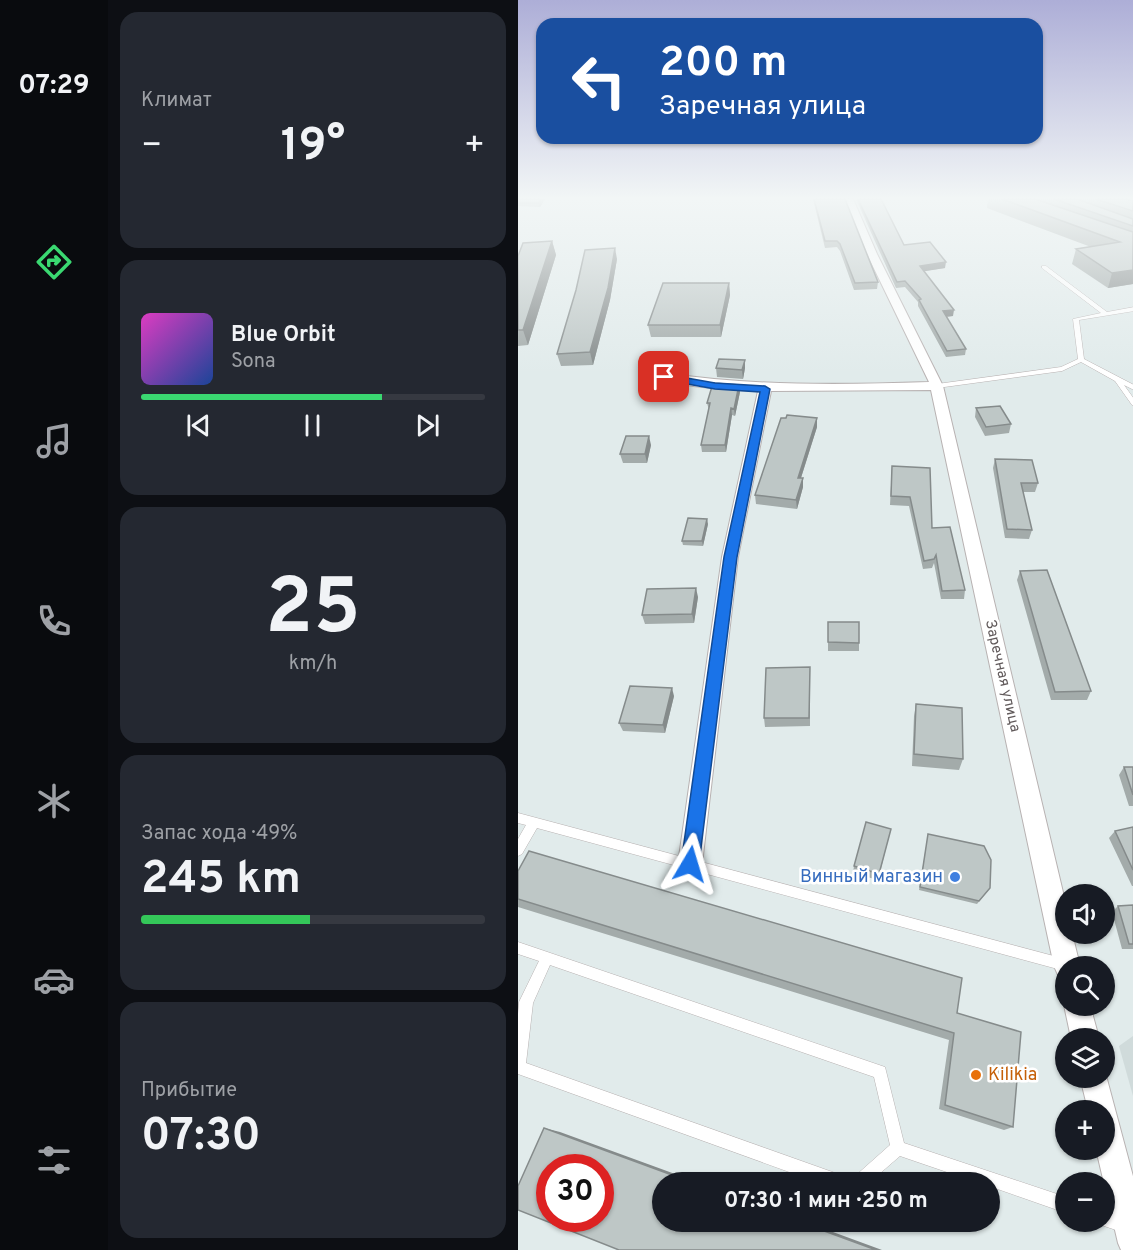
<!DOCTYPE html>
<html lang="ru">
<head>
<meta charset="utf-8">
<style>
  body { margin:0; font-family:Overpass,sans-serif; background:#242831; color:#f1f3f6; height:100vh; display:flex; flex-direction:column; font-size:22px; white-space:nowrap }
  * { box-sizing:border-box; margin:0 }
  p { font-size:20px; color:#9ea1a6 }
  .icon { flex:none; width:33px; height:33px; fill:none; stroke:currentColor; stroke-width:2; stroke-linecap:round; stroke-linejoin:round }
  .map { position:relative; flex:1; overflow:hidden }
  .sheet { display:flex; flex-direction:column; gap:12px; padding:12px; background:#0d0f14; width:410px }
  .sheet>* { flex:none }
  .hud { position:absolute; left:18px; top:18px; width:507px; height:126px; border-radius:18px; box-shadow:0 2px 4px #0004; background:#1a4fa0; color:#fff; overflow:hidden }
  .buttons { position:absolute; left:537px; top:884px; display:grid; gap:12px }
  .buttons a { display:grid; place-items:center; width:60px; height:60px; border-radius:50%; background:#171b24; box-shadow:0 2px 4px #0004; font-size:30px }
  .speed { position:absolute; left:18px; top:1154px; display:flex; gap:12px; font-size:30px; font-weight:700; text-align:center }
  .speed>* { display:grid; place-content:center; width:78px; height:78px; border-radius:50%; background:#171b24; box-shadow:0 2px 4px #0004; line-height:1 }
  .speed .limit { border:9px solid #d22; background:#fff; color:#111 }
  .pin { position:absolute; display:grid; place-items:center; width:51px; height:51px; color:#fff; margin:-26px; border-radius:12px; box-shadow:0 3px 9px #0006 }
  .me { position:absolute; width:66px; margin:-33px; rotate:7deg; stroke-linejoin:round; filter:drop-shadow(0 0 4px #0008) }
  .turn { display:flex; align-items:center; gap:21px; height:126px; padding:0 24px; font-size:27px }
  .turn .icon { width:78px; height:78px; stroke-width:2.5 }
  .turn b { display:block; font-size:42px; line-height:51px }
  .big { font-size:45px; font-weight:700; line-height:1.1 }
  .sheet .card { flex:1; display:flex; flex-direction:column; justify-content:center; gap:9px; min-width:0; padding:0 21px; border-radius:18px; background:#242831 }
  .sheet .dial { align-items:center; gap:0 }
  .dial b { font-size:78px; line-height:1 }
  .song { display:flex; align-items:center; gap:18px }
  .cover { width:72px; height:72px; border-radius:9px; background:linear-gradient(135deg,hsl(310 70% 55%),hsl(220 70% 35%)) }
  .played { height:6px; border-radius:3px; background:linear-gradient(90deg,#3ad871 70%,#363941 70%) }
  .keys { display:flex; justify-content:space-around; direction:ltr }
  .heat { display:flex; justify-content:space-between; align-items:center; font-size:33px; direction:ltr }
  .charge { height:9px; border-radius:4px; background:linear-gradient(90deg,#34c759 49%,#363941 0) }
  .trip { position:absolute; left:134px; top:1172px; width:348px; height:60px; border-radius:30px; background:#171b24; box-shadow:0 2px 4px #0004; font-weight:700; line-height:60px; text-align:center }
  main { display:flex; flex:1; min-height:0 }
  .tab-bar { display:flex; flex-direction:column; width:108px; justify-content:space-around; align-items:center; background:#090b0e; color:#9ea1a6 }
  .tab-bar .icon { width:42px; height:42px }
  .tab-bar .selected { color:#3ad871 }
  .tab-bar b { font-size:27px; color:#f1f3f6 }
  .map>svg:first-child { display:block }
</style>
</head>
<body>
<main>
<nav class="tab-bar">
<b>07:29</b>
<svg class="icon selected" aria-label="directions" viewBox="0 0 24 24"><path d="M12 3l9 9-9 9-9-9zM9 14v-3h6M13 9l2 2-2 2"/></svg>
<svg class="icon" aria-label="music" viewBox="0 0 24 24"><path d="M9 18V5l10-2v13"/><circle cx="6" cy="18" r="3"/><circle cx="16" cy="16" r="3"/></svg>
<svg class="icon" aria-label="phone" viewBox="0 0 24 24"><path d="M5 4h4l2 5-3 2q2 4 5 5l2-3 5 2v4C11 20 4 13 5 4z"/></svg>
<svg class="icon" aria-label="climate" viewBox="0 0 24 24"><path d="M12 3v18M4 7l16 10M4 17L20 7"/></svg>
<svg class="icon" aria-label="car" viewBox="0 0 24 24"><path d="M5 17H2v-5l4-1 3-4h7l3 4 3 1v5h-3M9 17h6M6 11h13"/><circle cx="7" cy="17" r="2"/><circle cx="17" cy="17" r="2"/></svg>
<svg class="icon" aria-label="filters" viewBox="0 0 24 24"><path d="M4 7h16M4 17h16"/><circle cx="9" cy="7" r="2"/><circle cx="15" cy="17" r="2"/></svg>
</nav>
<section class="sheet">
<div class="card"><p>Климат</p>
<div class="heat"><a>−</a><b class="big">19°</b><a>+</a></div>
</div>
<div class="card">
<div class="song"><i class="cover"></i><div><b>Blue Orbit</b><p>Sona</p></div></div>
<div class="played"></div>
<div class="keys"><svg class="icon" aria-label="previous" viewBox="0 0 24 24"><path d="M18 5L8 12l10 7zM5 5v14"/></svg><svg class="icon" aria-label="pause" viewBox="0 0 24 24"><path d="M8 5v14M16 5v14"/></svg><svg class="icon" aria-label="next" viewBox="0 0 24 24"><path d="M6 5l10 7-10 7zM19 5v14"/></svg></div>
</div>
<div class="card dial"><b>25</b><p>km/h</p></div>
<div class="card"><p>Запас хода · 49%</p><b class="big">245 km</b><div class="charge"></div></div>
<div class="card"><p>Прибытие</p><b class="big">07:30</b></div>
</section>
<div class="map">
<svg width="616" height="1250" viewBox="0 0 616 1250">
  <rect width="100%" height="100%" fill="#e1ebeb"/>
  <path fill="#d0dbdb" d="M615,1036V1096L601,1046Z"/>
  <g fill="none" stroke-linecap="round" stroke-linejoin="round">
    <defs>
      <path id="service" d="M524,266H528L589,312L616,307V311L561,320L566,359L616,385V390L606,385L616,399V406L614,405L597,381L563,362L544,371L419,388L416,386L419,384L543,367L560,359L555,319L583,313L524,268Z
        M0,813L547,959L552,960L553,965L548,966L547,971L19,828L4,854L0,856V839L8,825L0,823Z
        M0,942L367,1067L386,1143L548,1197V1213L471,1186V1182H458L382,1156L352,1182H333L336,1177L372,1145L356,1077L32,965L15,1003L8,1063L320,1174L325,1177L328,1182H299L0,1074V1014L1,1002L21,961L0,954Z
        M586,1210L610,1218L612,1224L610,1230L604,1232L580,1224L579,1221H586Z"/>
      <path id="minor" d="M327,199H335L359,254L425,386L548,905V933H554L562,966H548V978L540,975L536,966L413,390L253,391L220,557L184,864L180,872L172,876L164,872L160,864L204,557L240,391C221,390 151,387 140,377L146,373C234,386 322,385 411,382L349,254Z
        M548,1001V1005H572L581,1038H553L546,1005Z
        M586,1068L616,1180V1250H603L600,1243L578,1149H586V1110H570L562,1077H586Z"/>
    </defs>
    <use href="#service" stroke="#b8b2b2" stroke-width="1"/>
    <use href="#minor" stroke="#b8b2b2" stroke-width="2"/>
    <use href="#service" fill="#fff" fill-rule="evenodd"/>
    <use href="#minor" fill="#fff" fill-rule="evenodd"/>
  </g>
  <path fill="#a3abaa" d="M0,199H27L22,207L0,206Z
    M295,199H327L360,282L359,289L336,290L322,251L319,247L307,248Z
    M338,199H340L386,245L427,268L406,271L435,316L428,317L448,349L447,355L428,357L400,306V302L387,287L378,288Z
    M470,199H608L615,201V284L590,288L554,264L558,249L573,247L469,208Z
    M34,241L38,255L10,345L0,346V256Z
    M99,259L92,300L75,365L43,366L39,354Z
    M211,283L212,295L203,337H133L130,325Z
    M227,360V368L225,379L199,377L198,368Z
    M222,392L217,416L214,415L208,452H184L183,445L191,410L189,403Z
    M458,408L493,424L491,433L467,436L457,417Z
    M268,418L299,427L283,478L285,487L279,509L238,504L237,495Z
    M133,445L129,463H105L102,454Z
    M477,459L520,483L517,492H505L514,530L511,539L487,538L475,468Z
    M374,466L414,528L447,590L446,599H423L416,563L414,568L405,569L391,506L372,505Z
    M190,524L185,546L165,545L164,541Z
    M502,571L573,691L569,700H533L499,580Z
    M180,597L176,623L127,624L124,615Z
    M310,622L341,643V651H310Z
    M292,667V726L247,727L246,718Z
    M156,696L147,733L105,731L101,723Z
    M398,704L445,759L441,770L394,766L396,716Z
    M606,767H615V806H611L601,775Z
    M615,827V886H614L591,838L597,831Z
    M373,829L360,880L335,873L336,866Z
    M410,834L472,888L459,904L401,890Z
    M0,871L439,1013L495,1127L486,1130L421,1109L431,1040L0,907Z
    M615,905V949H604L594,912L600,906Z"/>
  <path fill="#858b8b" d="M23,199H27L22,207L21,203Z
    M34,241L38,255L10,345L5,330Z
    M97,248L99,259L92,300L75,365L72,352Z
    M428,262L427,268L402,272V266Z
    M615,270V284L590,288L594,273Z
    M211,283L212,295L203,337L202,325Z
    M436,310L435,316L424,317L425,311Z
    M227,360V368L225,379L224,370Z
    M221,385L222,392L217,416L216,409Z
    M213,408L214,415L208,452L207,445Z
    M299,418V427L280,487V478Z
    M131,436L133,445L129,463L127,454Z
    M285,478V487L279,509L278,500Z
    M189,519L190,524L185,546L184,541Z
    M178,588L180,597L176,623L174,614Z
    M154,688L156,696L147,733L145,725Z
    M26,1128L42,1132L179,1182H173Z
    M279,1221H285L364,1250H358Z"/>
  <path fill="#bec7c6" stroke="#858b8b" stroke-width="1.5" fill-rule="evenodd" d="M0,199H23L21,203H0Z
    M296,199H327L360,282L337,283L322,244L319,241H307Z
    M340,199H363L386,245L412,242L428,262L402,266L436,310L425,311L448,349L429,351L401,300L403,299L387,281L379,282Z
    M484,199H517L615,232V270L594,273L558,249L602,242Z
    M536,199H559L615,219V226Z
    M578,199H608L615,201V211Z
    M34,241L5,330H0V256L5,243Z
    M97,248L90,288L72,352L39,354L58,290L67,250Z
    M145,283H211L202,325H130Z
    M201,359L227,360L224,370L198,368Z
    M195,383L221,385L216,409L213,408L207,445H183L192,403H189Z
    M482,406L493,424L468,427L458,408Z
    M269,415L299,418L280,478H285L278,500L237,495L263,418H268Z
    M108,436H131L127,454H102Z
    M477,459L514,460L520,483H503L514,530L489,529Z
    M374,466L412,468L414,528L432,527L447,590L424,591L418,555L416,559L406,561L392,497L373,496Z
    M170,518L189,519L184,541H164Z
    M529,570L573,691L537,692L502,571Z
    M178,588L174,614L124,615L129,589Z
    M310,622H341V643L310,642Z
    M292,667L291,718H246L248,668Z
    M112,686L154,688L145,725L101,723Z
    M398,704L444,708L445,759L396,754Z
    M606,767H615V795Z
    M348,822L373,829L361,874L336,866Z
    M615,827V870L597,831Z
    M410,834L466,846L473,860L472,888L461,901L402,887Z
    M11,851L444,978L439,1013L503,1032L495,1127L427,1105L436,1033L0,899V871Z
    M615,905V944H611L600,906Z
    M26,1128L173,1182H144V1221H279L358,1250H101L0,1210V1186ZM32,1167H82V1218H32Z"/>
  <linearGradient id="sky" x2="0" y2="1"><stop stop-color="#adaed7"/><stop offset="0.53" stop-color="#f2f6f6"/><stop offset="1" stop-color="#f2f6f6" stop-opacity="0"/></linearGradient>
  <rect width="616" height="374" fill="url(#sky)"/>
  <path fill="#1a73e8" stroke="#114b97" stroke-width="1.5" d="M146,374L197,383L247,386L252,389L219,557L181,864L178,870L172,873L166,870L163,864L206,557L242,392L197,389L142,379L141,377Z"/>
  <circle fill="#3f7fe0" stroke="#fff" stroke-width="2" cx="437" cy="877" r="6"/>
  <circle fill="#e8710a" stroke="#fff" stroke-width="2" cx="458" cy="1075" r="6"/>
  <g text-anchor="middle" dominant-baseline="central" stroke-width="5" stroke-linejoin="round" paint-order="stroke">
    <g font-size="15" fill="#615a5b" stroke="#fff">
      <text transform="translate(484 676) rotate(77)">Заречная улица</text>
    </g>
    <g font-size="18" fill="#366cbe" stroke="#fff" text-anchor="end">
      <text x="425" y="877">Винный магазин</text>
    </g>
    <g font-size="18" fill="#c56008" stroke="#fff" text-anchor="start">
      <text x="470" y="1075">Kilikia</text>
    </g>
  </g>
</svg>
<div class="buttons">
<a><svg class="icon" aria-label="sound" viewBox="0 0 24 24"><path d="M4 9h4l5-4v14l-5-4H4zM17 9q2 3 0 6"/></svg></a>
<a><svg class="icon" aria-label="search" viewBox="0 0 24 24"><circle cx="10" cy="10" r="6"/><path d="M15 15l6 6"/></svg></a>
<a><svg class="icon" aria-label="layers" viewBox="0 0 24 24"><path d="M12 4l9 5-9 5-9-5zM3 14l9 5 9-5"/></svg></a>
<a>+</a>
<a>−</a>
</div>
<div class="speed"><div class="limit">30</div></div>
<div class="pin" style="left:146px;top:377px;background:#d93025"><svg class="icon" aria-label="arrive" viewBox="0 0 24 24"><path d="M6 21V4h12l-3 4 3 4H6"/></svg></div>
<svg class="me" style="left:172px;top:864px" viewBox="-20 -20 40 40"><path d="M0-17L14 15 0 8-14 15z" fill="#1a73e8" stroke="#fff" stroke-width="4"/></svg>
<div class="trip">07:30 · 1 мин · 250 m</div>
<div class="hud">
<div class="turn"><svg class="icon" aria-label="left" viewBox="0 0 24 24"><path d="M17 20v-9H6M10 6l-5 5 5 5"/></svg><div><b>200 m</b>Заречная улица</div></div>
</div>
</div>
</main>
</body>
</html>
